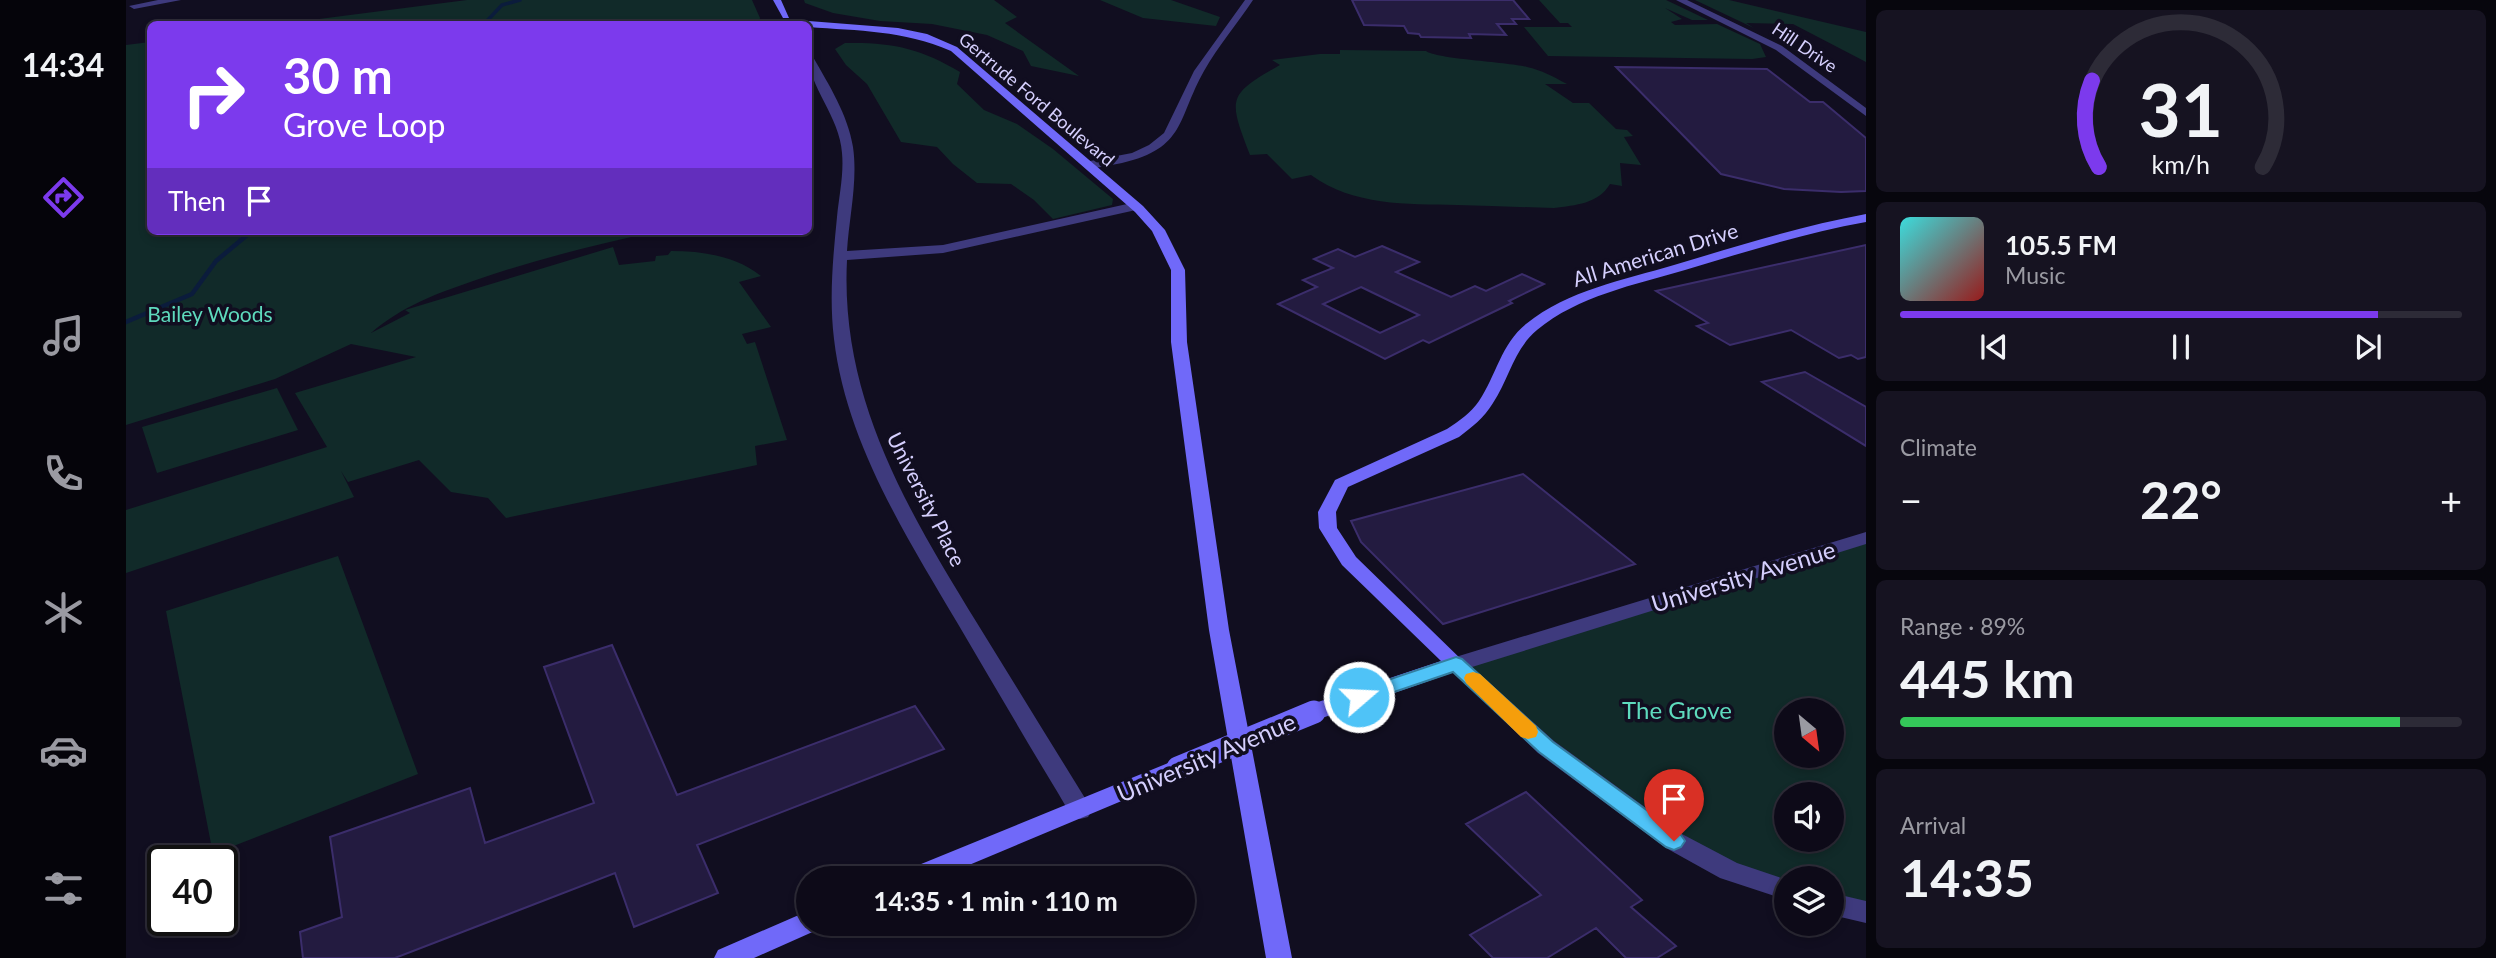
<!DOCTYPE html>
<html lang="en">
<head>
<meta charset="utf-8">
<style>
  body { margin:0; font-family:Lato,sans-serif; background:#161321; color:#f1f3f6; height:100vh; display:flex; flex-direction:column; font-size:26px; white-space:nowrap }
  * { box-sizing:border-box; margin:0 }
  p { font-size:23px; color:#9a9aa2 }
  .icon { flex:none; width:38px; height:38px; fill:none; stroke:currentColor; stroke-width:2; stroke-linecap:round; stroke-linejoin:round }
  .map { position:relative; flex:1; overflow:hidden }
  .panel { display:flex; flex-direction:column; gap:10px; padding:10px; background:#07060d; width:630px }
  .panel>* { flex:none }
  .guide { position:absolute; left:21px; top:21px; width:665px; height:214px; border-radius:10px; box-shadow:0 4px 10px #0003,0 0 0 2px #2d2b37; background:#7c3aed; color:#fff; overflow:hidden }
  .needle { width:46px; rotate:151deg }
  .tools { position:absolute; left:1648px; top:698px; display:grid; gap:14px }
  .tools a { display:grid; place-items:center; width:70px; height:70px; border-radius:50%; background:#0d0a18; box-shadow:0 4px 10px #0003,0 0 0 2px #2d2b37; font-size:35px }
  .speed { position:absolute; left:21px; top:845px; display:flex; gap:14px; font-size:35px; font-weight:700; text-align:center }
  .speed>* { display:grid; place-content:center; width:91px; height:91px; border-radius:50%; background:#0d0a18; box-shadow:0 4px 10px #0003,0 0 0 2px #2d2b37; line-height:1 }
  .speed .limit { border:4px solid #111; border-radius:10px; background:#fff; color:#111 }
  .pin { position:absolute; display:grid; place-items:center; width:60px; height:60px; color:#fff; margin:-72px -30px; border-radius:50% 50% 50% 0; rotate:-45deg; box-shadow:0 0 7px #0007 }
  .pin .icon { rotate:45deg }
  .me { position:absolute; width:77px; margin:-38px; rotate:71deg; stroke-linejoin:round; filter:drop-shadow(0 0 5px #0008) }
  .turn { display:flex; align-items:center; gap:24px; height:147px; padding:0 21px; font-size:32px }
  .turn .icon { width:91px; height:91px; stroke-width:2.5 }
  .turn b { display:block; font-size:49px; line-height:60px }
  .then { display:flex; align-items:center; height:66px; padding:0 21px; background:#0003; gap:14px; font-size:26px }
  .big { font-size:52px; font-weight:700; line-height:1.1 }
  .panel .tile { flex:1; display:flex; flex-direction:column; justify-content:center; gap:10px; min-width:0; padding:0 24px; border-radius:10px; background:#161321 }
  .panel .dial { align-items:center; gap:0 }
  .dial svg { height:182px; overflow:visible; fill:none; stroke:#2d2b37; stroke-width:7; stroke-linecap:round; text-anchor:middle }
  .dial text { fill:#f1f3f6; stroke:none }
  .song { display:flex; align-items:center; gap:21px }
  .cover { width:84px; height:84px; border-radius:10px; background:linear-gradient(135deg,hsl(180 70% 55%),hsl(0 70% 35%)) }
  .played { height:7px; border-radius:4px; background:linear-gradient(90deg,#7c3aed 85%,#2d2b37 85%) }
  .keys { display:flex; justify-content:space-around; direction:ltr }
  .heat { display:flex; justify-content:space-between; align-items:center; font-size:38px; direction:ltr }
  .charge { height:10px; border-radius:5px; background:linear-gradient(90deg,#34c759 89%,#2d2b37 0) }
  .trip { position:absolute; left:670px; top:866px; width:399px; height:70px; border-radius:35px; background:#0d0a18; box-shadow:0 4px 10px #0003,0 0 0 2px #2d2b37; font-weight:700; line-height:70px; text-align:center }
  main { display:flex; flex:1; min-height:0 }
  .menu { display:flex; flex-direction:column; width:126px; justify-content:space-around; align-items:center; background:#05040a; color:#9a9aa2 }
  .menu .icon { width:49px; height:49px }
  .menu .on { color:#7c3aed }
  .menu b { font-size:32px; color:#f1f3f6 }
  .map>svg:first-child { display:block }
</style>
</head>
<body>
<main>
<nav class="menu">
<b>14:34</b>
<svg class="icon on" aria-label="directions" viewBox="0 0 24 24"><path d="M12 3l9 9-9 9-9-9zM9 14v-3h6M13 9l2 2-2 2"/></svg>
<svg class="icon" aria-label="music" viewBox="0 0 24 24"><path d="M9 18V5l10-2v13"/><circle cx="6" cy="18" r="3"/><circle cx="16" cy="16" r="3"/></svg>
<svg class="icon" aria-label="phone" viewBox="0 0 24 24"><path d="M5 4h4l2 5-3 2q2 4 5 5l2-3 5 2v4C11 20 4 13 5 4z"/></svg>
<svg class="icon" aria-label="climate" viewBox="0 0 24 24"><path d="M12 3v18M4 7l16 10M4 17L20 7"/></svg>
<svg class="icon" aria-label="car" viewBox="0 0 24 24"><path d="M5 17H2v-5l4-1 3-4h7l3 4 3 1v5h-3M9 17h6M6 11h13"/><circle cx="7" cy="17" r="2"/><circle cx="17" cy="17" r="2"/></svg>
<svg class="icon" aria-label="filters" viewBox="0 0 24 24"><path d="M4 7h16M4 17h16"/><circle cx="9" cy="7" r="2"/><circle cx="15" cy="17" r="2"/></svg>
</nav>
<div class="map">
<svg width="1740" height="958" viewBox="0 0 1740 958">
  <rect width="100%" height="100%" fill="#110e20"/>
  <path fill="#112a29" fill-rule="evenodd" d="M341,0H626L634,18L632,24H154Z
    M678,0H868L891,17L879,23L953,76L905,66L897,51L861,35L806,24L754,21L707,13L679,3Z
    M974,0H1045L1094,17L1090,26L1017,18Z
    M1413,0H1540L1582,20H1566L1539,8L1556,19L1545,22L1549,25L1591,24L1634,44L1640,57L1626,59L1422,56L1398,27H1446L1442,23H1434Z
    M1569,0H1603L1740,32V62L1667,24L1620,23L1628,28Z
    M24,42V231H531C470,245 410,259 350,280C312,293 276,306 245,333L284,313L279,310L487,247L493,265L529,261L530,256L542,255L545,251C577,251 610,256 635,276L613,282L645,327L616,334L621,344L629,342L661,440L629,446L631,465L380,518L362,498L325,492L293,460L222,482L215,471L228,497L0,573V510L201,447L169,393L290,357L225,344L149,379L0,425V45Z
    M719,43C765,42 794,48 834,72L831,84L858,110L891,124L927,149L987,199L986,205L927,219L908,200L885,184L851,183L827,164L811,147L775,142L741,84L720,65L709,49Z
    M1214,50L1300,51C1310,59 1382,62 1401,67C1415,70 1428,77 1441,84H1419L1447,103H1463L1490,129L1501,130L1507,136L1498,137L1515,165L1494,163L1496,186L1484,184C1472,204 1450,205 1428,208C1396,207 1363,206 1331,205C1280,204 1228,206 1185,175L1166,179L1141,154L1124,155C1102,98 1101,95 1154,65L1146,60L1194,54H1214Z
    M151,388L172,430L31,473L16,427Z
    M1740,538V912L1706,904V878H1661V890L1548,841L1330,664ZM1661,710H1706V756H1661ZM1661,794H1706V840H1661Z
    M212,556L292,774L87,854L40,611Z"/>
  <g fill="none" stroke-linecap="round" stroke-linejoin="round">
    <path stroke="#0b1c3c" stroke-width="3.5" d="M358,24L376,5L394,0"/>
    <path stroke="#0b1c3c" stroke-width="4.5" d="M0,322L66,294L90,261L126,231"/>
  </g>
  <path fill="#231b40" stroke="#3b2d6b" stroke-width="2" fill-rule="evenodd" d="M1226,0H1387L1403,19H1386L1390,24H1371L1380,35L1343,34L1345,38L1295,37L1293,34L1282,33L1278,26L1238,25Z
    M1490,67L1641,69L1684,102H1697L1740,138V191L1715,192L1658,189L1595,174Z
    M1740,245V357L1732,359L1725,355L1713,358L1665,330L1604,345L1571,326L1582,323L1530,291Z
    M1256,246L1293,262L1270,272L1325,297L1349,286L1360,291L1396,274L1418,284L1383,301L1386,303L1303,343L1297,340L1259,359L1152,304L1191,287L1177,280L1207,268L1188,259L1212,249L1229,257ZM1235,287L1293,315L1254,333L1197,304Z
    M1679,372L1740,407V446L1636,382Z
    M1397,474L1509,564L1317,624L1235,542L1225,521Z
    M486,645L551,795L789,706L818,749L571,845L592,893L508,927L489,873L269,958H177L174,932L216,917L204,837L344,788L359,843L468,803L418,667Z
    M1400,792L1516,900L1505,907L1550,946L1531,958H1500L1470,928L1421,958H1367L1344,935L1415,895L1340,824Z"/>
  <g fill="none" stroke-linecap="round" stroke-linejoin="round">
    <path fill="#3e3a7d" fill-rule="evenodd" d="M32,0H55L8,9L3,6Z
      M1119,0H1127C1111,24 1092,46 1078,71C1051,119 1060,148 996,163C985,165 970,169 959,168V162L1006,153L1023,145L1038,133L1068,71Z
      M1550,0H1561L1656,46L1740,108V116L1650,50Z
      M682,31L688,34L682,38Z
      M682,54L687,57C703,85 722,115 727,147C732,181 723,218 721,251L817,245L1010,202L1016,206L1010,210L817,253L721,260C714,398 781,509 851,623C888,683 925,743 962,803L966,810L962,817L954,819L946,817L932,793C898,737 865,680 832,624C780,536 720,442 708,339C703,298 707,257 711,217C713,196 718,174 716,153C714,117 682,86 682,54Z
      M1740,532V544L1346,667L1428,741L1556,834L1611,863L1661,880V900L1594,878L1540,848L1412,753L1320,664L1323,659Z
      M1706,893L1740,901V923L1706,915Z"/>
    <path fill="#7069f9" fill-rule="evenodd" d="M647,0H655L663,18H657Z
      M670,20L772,28L801,34L831,47L1017,206L1039,230L1059,270L1061,342L1103,630L1166,958H1140L1083,630L1045,342V270L1026,231L1009,212L825,51C776,30 734,31 682,27V24H649Z
      M1740,214V222C1678,233 1619,252 1559,270C1508,285 1452,296 1411,330C1388,349 1383,379 1367,403C1358,418 1346,427 1333,437L1222,487L1210,512L1211,528L1230,557L1340,664L1337,669L1196,718L1188,720L1180,718L1177,712L1180,706L1315,661L1216,565L1193,528L1192,512L1209,480L1321,429C1333,421 1345,413 1353,401C1370,376 1375,344 1400,324C1442,290 1498,280 1548,265C1612,246 1675,226 1740,214Z
      M1052,759L1060,762L1063,768L1060,774L812,878H775L778,871Z
      M682,911V924H694L691,930L628,958H588L592,950Z"/>
    <path stroke="#7069f9" stroke-width="23" d="M1052,768L1188,712"/>
  </g>
  <path fill="#4fc3f7" stroke="#337fa1" stroke-width="2" d="M1330,657L1336,659L1427,742L1555,835L1559,841L1555,847L1548,850L1540,847L1413,752L1327,672L1233,704L1226,702L1223,697L1226,692Z"/>
  <path fill="#f59e0b" d="M1347,672L1354,674L1410,726L1412,732L1410,737L1402,739L1395,737L1340,683L1338,678L1340,674Z"/>
  <g text-anchor="middle" dominant-baseline="central" stroke-width="7" stroke-linejoin="round" paint-order="stroke">
    <g font-size="18" fill="#d5cffd" stroke="#110e20">
      <text transform="translate(1679 47) rotate(34)">Hill Drive</text>
      <text transform="translate(911 99) rotate(40)">Gertrude Ford Boulevard</text>
    </g>
    <g font-size="21" fill="#d5cffd" stroke="#110e20">
      <text transform="translate(1529 254) rotate(-17)">All American Drive</text>
      <text transform="translate(801 499) rotate(63)">University Place</text>
    </g>
    <g font-size="21" fill="#5edabd" stroke="#110e20">
      <text x="84" y="313">Bailey Woods</text>
    </g>
    <g font-size="24" fill="#d5cffd" stroke="#110e20">
      <text transform="translate(1617 576) rotate(-17)">University Avenue</text>
      <text transform="translate(1080 757) rotate(-23)">University Avenue</text>
    </g>
    <g font-size="24" fill="#5edabd" stroke="#110e20">
      <text x="1551" y="709">The Grove</text>
    </g>
  </g>
</svg>
<div class="tools">
<a><svg class="needle" viewBox="-14 -14 28 28"><path d="M0-13l5 13h-10z" fill="#e53935"/><path d="M0 13l5-13h-10z" fill="#9a9aa2"/></svg></a>
<a><svg class="icon" aria-label="sound" viewBox="0 0 24 24"><path d="M4 9h4l5-4v14l-5-4H4zM17 9q2 3 0 6"/></svg></a>
<a><svg class="icon" aria-label="layers" viewBox="0 0 24 24"><path d="M12 4l9 5-9 5-9-5zM3 14l9 5 9-5"/></svg></a>
</div>
<div class="speed"><div class="limit">40</div></div>
<div class="pin" style="left:1548px;top:841px;background:#d93025"><svg class="icon" aria-label="arrive" viewBox="0 0 24 24"><path d="M6 21V4h12l-3 4 3 4H6"/></svg></div>
<svg class="me" style="left:1233px;top:697px" viewBox="-20 -20 40 40"><circle r="17" fill="#4fc3f7" stroke="#fff" stroke-width="3"/><path d="M0-11L8 9 0 5-8 9z" fill="#fff"/></svg>
<div class="trip">14:35 · 1 min · 110 m</div>
<div class="guide">
<div class="turn"><svg class="icon" aria-label="right" viewBox="0 0 24 24"><path d="M7 20v-9h11M14 6l5 5-5 5"/></svg><div><b>30 m</b>Grove Loop</div></div>
<div class="then">Then<svg class="icon" aria-label="arrive" viewBox="0 0 24 24"><path d="M6 21V4h12l-3 4 3 4H6"/></svg></div>
</div>
</div>
<section class="panel">
<div class="tile dial"><svg viewBox="0 0 100 80">
<path d="M14 69A42 42 0 1 1 86 69"/>
<path d="M14 69A42 42 0 0 1 11 31" stroke="#7c3aed"/>
<text x="50" y="56" font-size="32" font-weight="700">31</text>
<text x="50" y="72" font-size="11">km/h</text>
</svg></div>
<div class="tile">
<div class="song"><i class="cover"></i><div><b>105.5 FM</b><p>Music</p></div></div>
<div class="played"></div>
<div class="keys"><svg class="icon" aria-label="previous" viewBox="0 0 24 24"><path d="M18 5L8 12l10 7zM5 5v14"/></svg><svg class="icon" aria-label="pause" viewBox="0 0 24 24"><path d="M8 5v14M16 5v14"/></svg><svg class="icon" aria-label="next" viewBox="0 0 24 24"><path d="M6 5l10 7-10 7zM19 5v14"/></svg></div>
</div>
<div class="tile"><p>Climate</p>
<div class="heat"><a>−</a><b class="big">22°</b><a>+</a></div>
</div>
<div class="tile"><p>Range · 89%</p><b class="big">445 km</b><div class="charge"></div></div>
<div class="tile"><p>Arrival</p><b class="big">14:35</b></div>
</section>
</main>
</body>
</html>
